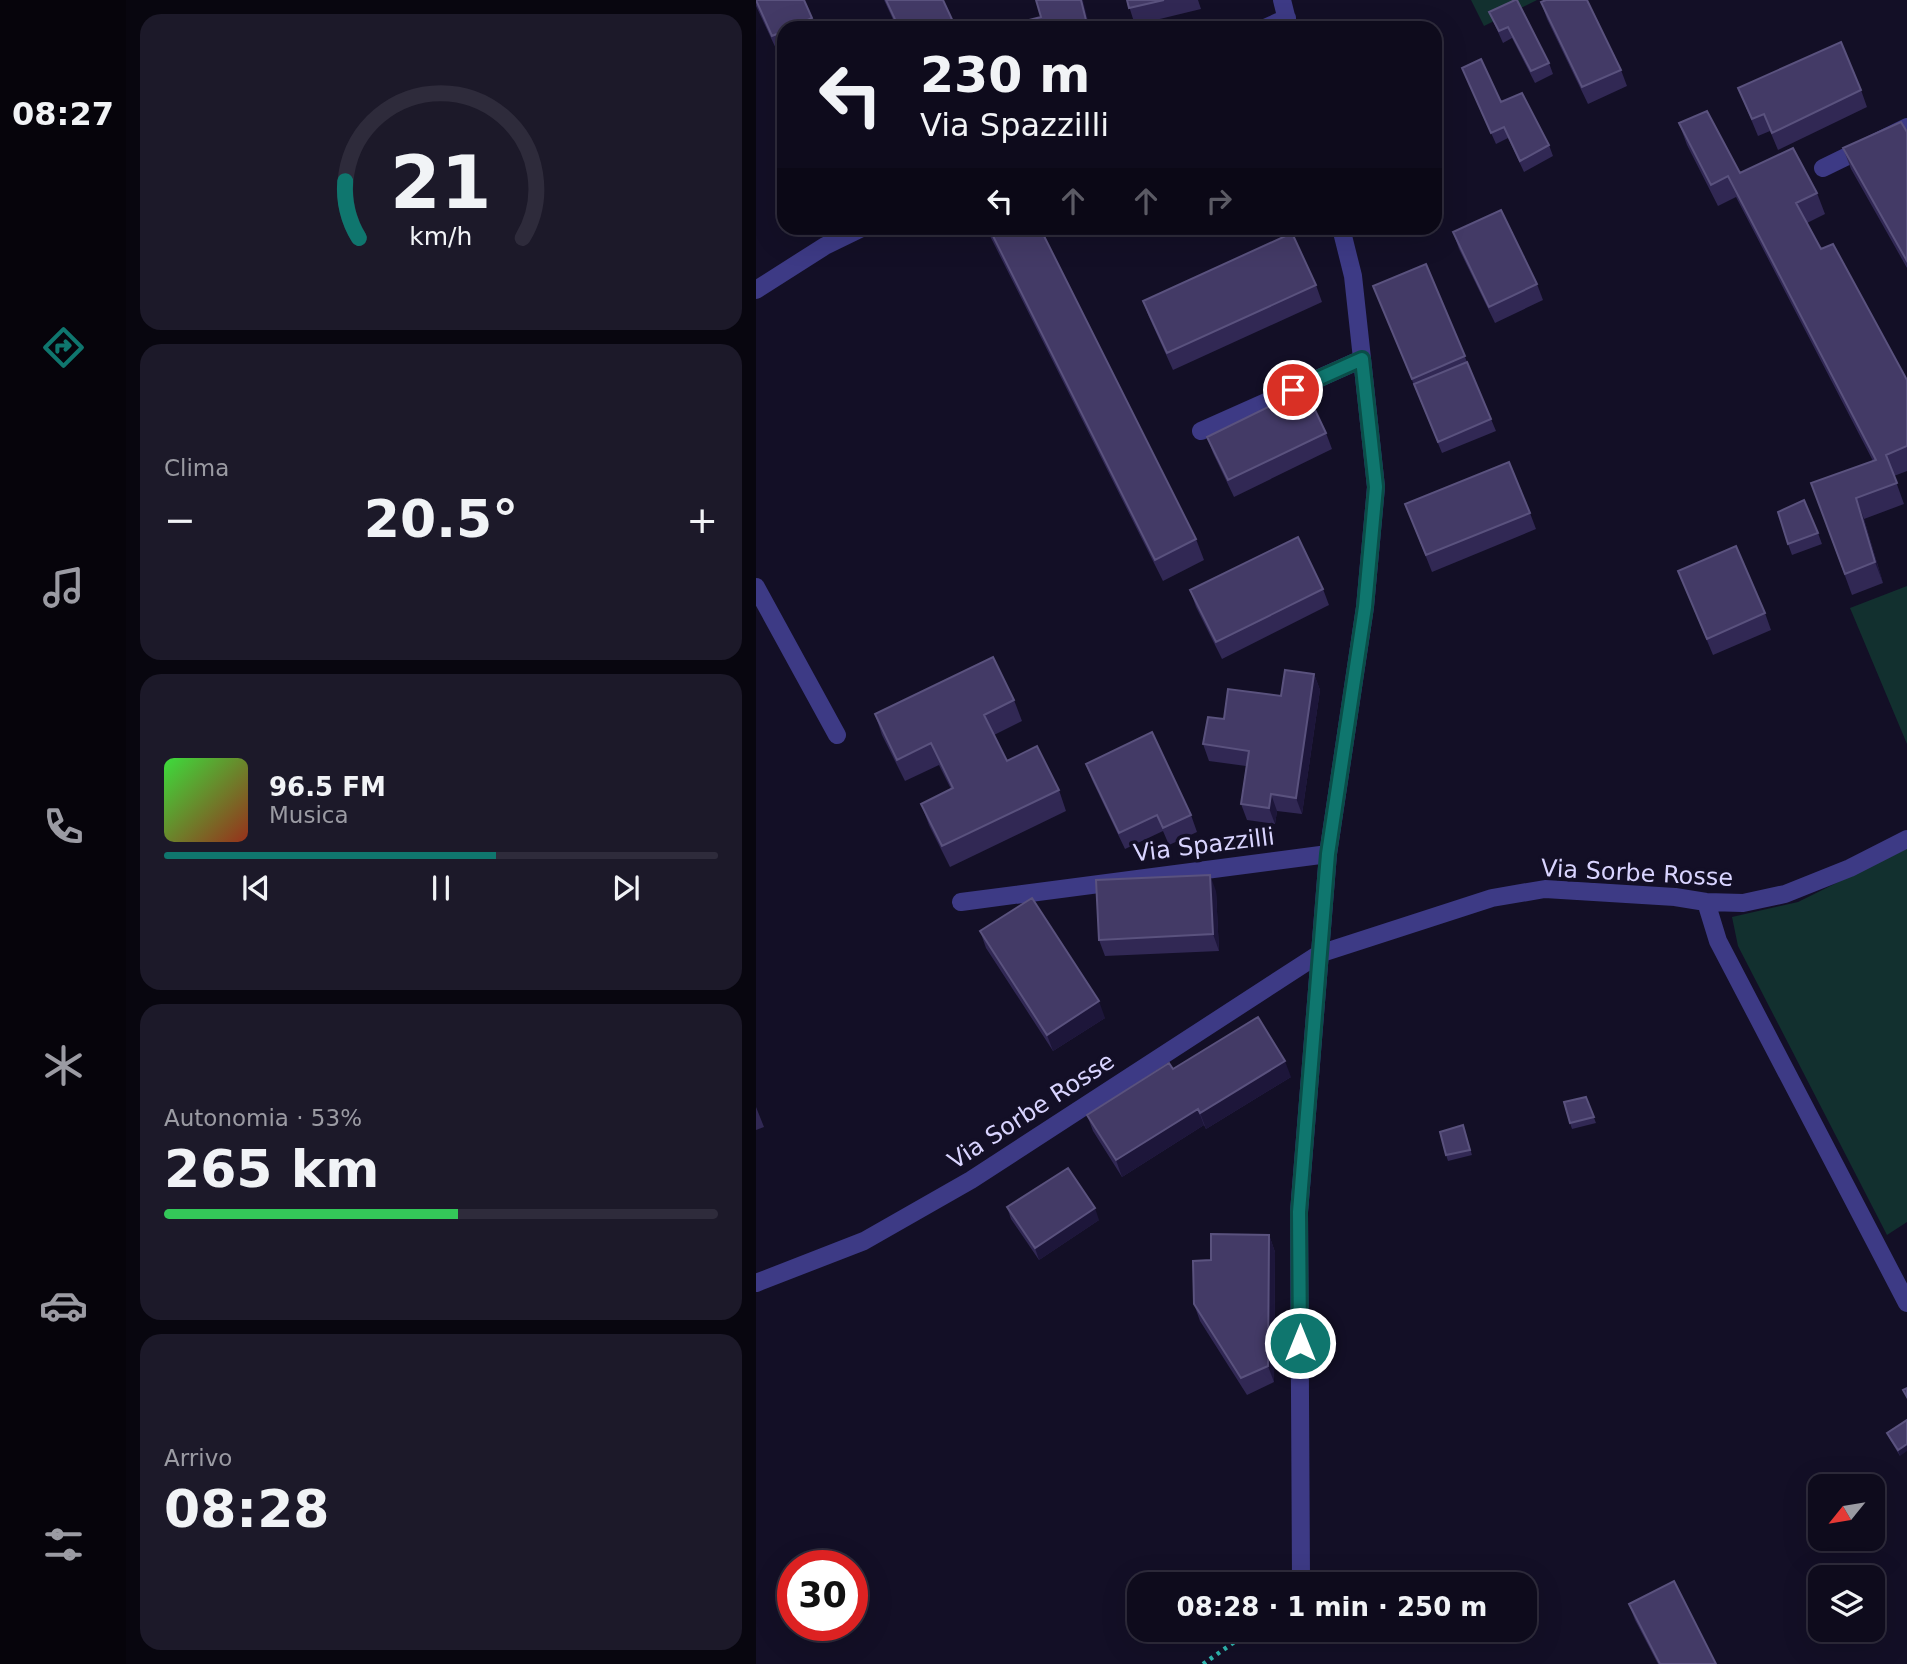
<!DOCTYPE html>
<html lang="it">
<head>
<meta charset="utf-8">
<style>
  body { margin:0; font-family:"DejaVu Sans",sans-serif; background:#1c1929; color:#f1f3f6; height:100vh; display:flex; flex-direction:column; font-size:26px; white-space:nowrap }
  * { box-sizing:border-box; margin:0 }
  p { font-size:23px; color:#9b9ba3 }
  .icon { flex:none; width:38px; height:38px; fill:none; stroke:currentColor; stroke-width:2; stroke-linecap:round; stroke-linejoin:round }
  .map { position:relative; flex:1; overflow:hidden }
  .sheet { display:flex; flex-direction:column; gap:14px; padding:14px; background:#08060f; width:630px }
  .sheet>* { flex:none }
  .top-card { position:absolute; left:21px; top:21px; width:665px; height:214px; border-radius:21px; box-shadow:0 7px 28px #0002,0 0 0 2px #2e2b3b; background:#0e0b1c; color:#f1f3f6; overflow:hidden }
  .needle { width:46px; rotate:240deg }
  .buttons { position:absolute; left:1052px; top:1474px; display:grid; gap:14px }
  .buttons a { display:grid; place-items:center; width:77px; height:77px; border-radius:14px; background:#0e0b1c; box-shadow:0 7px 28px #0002,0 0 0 2px #2e2b3b; font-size:35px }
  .speed { position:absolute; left:21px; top:1550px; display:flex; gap:14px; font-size:35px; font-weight:700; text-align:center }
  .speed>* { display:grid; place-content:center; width:91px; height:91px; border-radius:50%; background:#0e0b1c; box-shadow:0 7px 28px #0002,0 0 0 2px #2e2b3b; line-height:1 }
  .speed .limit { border:10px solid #d22; background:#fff; color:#111 }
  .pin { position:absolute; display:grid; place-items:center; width:60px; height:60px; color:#fff; margin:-30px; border:4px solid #fff; border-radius:50%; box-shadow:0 2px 7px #0007 }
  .me { position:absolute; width:77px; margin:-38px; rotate:0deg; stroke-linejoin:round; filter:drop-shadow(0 0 5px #0008) }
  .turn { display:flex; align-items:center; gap:24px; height:147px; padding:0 28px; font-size:32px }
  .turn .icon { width:91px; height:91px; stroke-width:2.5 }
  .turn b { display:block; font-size:49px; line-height:60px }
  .lanes { display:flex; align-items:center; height:66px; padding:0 28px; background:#0003; justify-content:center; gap:35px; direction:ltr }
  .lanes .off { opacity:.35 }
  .big { font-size:52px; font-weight:800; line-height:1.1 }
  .sheet .card { flex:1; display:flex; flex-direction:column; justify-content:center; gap:10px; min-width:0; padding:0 24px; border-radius:21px; background:#1c1929 }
  .sheet .dial { align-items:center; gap:0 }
  .dial svg { height:182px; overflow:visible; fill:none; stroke:#2e2b3b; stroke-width:7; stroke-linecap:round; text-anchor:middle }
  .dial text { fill:#f1f3f6; stroke:none }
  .song { display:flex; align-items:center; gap:21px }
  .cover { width:84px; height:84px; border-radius:10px; background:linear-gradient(135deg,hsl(120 70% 55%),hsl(10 70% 35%)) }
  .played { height:7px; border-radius:4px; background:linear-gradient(90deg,#0f766e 60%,#2e2b3b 60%) }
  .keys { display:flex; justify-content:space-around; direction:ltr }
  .heat { display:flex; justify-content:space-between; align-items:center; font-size:38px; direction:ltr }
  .charge { height:10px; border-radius:5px; background:linear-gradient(90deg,#34c759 53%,#2e2b3b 0) }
  .trip { position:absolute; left:371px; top:1572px; width:410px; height:70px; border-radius:21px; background:#0e0b1c; box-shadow:0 7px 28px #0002,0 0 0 2px #2e2b3b; font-weight:800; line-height:70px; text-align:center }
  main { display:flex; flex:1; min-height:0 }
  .tab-bar { display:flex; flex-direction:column; width:126px; justify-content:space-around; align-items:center; background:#06040b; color:#9b9ba3 }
  .tab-bar .icon { width:49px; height:49px }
  .tab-bar .on { color:#0f766e }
  .tab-bar b { font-size:32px; color:#f1f3f6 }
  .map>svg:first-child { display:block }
</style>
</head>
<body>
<main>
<nav class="tab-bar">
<b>08:27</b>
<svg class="icon on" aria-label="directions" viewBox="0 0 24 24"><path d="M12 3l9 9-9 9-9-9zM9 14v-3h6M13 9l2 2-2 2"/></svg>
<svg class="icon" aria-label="music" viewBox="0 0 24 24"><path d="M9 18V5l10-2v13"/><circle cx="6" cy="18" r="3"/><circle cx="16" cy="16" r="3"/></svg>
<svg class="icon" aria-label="phone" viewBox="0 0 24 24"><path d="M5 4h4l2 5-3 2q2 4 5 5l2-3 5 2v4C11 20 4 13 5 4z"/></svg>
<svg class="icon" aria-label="climate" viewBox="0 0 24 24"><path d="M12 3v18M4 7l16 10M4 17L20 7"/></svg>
<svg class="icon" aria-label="car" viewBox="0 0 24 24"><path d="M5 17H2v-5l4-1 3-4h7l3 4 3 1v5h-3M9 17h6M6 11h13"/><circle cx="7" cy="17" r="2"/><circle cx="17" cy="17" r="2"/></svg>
<svg class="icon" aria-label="filters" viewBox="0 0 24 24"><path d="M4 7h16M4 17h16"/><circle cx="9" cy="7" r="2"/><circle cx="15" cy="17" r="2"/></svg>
</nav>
<section class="sheet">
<div class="card dial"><svg viewBox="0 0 100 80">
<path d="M14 69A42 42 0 1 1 86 69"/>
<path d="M14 69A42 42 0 0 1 8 44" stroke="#0f766e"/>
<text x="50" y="56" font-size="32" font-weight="700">21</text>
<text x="50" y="72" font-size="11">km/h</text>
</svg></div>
<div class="card"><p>Clima</p>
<div class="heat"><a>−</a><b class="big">20.5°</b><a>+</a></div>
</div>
<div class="card">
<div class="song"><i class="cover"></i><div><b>96.5 FM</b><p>Musica</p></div></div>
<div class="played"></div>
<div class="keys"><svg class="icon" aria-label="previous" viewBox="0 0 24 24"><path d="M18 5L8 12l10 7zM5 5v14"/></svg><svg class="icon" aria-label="pause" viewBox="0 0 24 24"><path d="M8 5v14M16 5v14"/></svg><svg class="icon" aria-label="next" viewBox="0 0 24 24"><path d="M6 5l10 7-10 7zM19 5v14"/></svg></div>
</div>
<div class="card"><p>Autonomia · 53%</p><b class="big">265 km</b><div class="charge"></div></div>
<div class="card"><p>Arrivo</p><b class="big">08:28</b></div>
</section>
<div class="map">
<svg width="1151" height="1664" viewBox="0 0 1151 1664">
  <rect width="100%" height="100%" fill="#130f26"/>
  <path fill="#12302f" d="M715,0H781L728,26Z
    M1151,586V744L1094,608Z
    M1151,848V1222L1131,1235L982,946L976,917L1042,902Z"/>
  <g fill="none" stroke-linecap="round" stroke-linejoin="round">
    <path stroke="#2fb8b0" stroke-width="4.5" stroke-dasharray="3.5 5" stroke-linecap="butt" d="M447,1664L497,1629"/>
    <path stroke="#3d3a85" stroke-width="18" d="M526,0L533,28
      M509,28L531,18
      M1067,168L1151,127
      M0,290L69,246L106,228
      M445,431L606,359
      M0,587L81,735
      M205,902L572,854
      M950,902L962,941L1151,1303
      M0,1283L108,1241L215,1180L563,954L736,898L789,889L919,897L950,902L987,903L1029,894L1094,868L1151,839
      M545,1580L543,1212L572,854L609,607L620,487L597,276L585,228"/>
  </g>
  <path fill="#312854" d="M0,0L56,18L60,28H28V50L22,53L0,6Z
    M128,0H187L200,28H141Z
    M371,0H442L445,9L379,25Z
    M759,0L793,63L797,74L779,83L756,38L747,43L733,12Z
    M785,2L865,70L871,86L832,104L791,19Z
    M706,68L793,145L797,156L768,172L752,138L740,144Z
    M982,88L1105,90L1111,107L1022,150L1014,131L1002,136Z
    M923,123L984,173L1061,193L1069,214L1051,223L1065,249L1151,380V471L1138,476L1148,504L1108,519L1127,583L1096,595L1055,483L1117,461L980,197L962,206L931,145Z
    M1151,132V268L1095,169L1087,148Z
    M230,228H284L440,539L448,560L407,581Z
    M697,232L781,284L787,300L739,323L703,249Z
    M670,264L740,431L686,453L617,286Z
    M560,285L566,302L417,370L393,317L387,301Z
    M570,433L576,449L478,497L457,453L451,437Z
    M649,504L774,513L780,529L676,572Z
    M1062,533L1066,544L1036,555L1032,544Z
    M922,571L1009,613L1015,630L957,655Z
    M567,589L573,605L466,659L440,607L434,590Z
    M558,674L564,690L546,814L521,811L519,824L491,820L485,804L490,766L453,761L447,744L468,719L525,696Z
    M258,700L266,721L238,735L251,761L303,790L310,811L194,867L173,825L165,804L195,789L183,765L149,781L126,735L119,714Z
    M330,764L435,815L441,832L413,845L407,831L369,849L336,780Z
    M460,891L463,951L349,956L343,940Z
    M224,931L349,1018L297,1051L230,948Z
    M417,1069L535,1077L450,1129L448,1125L366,1177L337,1131L331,1115Z
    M830,1097L840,1123L816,1129L814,1123Z
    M0,1107L8,1127L0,1130Z
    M709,1131L716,1155L692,1161L690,1155Z
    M251,1207L343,1220L283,1260L255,1219Z
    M513,1235L519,1252L518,1382L491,1395L444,1321L438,1304L455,1260Z
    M1151,1420L1144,1456L1133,1438L1131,1433Z
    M873,1604L960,1664H902L879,1620Z"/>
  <path fill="#1d163a" d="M325,0H327L334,28H332Z
    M1100,498L1108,519L1127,583L1119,562Z
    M558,674L564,690L546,814L540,798Z
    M515,794L521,811L519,824L513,808Z
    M454,875L460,891L463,951L457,934Z
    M343,1001L349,1018L297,1051L291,1035Z
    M529,1061L535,1077L450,1129L444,1113Z
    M442,1109L448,1125L366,1177L360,1160Z
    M339,1208L343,1220L283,1260L279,1248Z
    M513,1235L519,1252L518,1382L512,1366Z
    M1151,1444V1451L1144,1456L1142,1450Z"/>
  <path fill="#433a66" stroke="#5a527e" stroke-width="2" d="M0,0H48L56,18L34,28H28V31L16,36Z
    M130,0H187L200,28H143Z
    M280,0H325L332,28H270L269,21L285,17Z
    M371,0H408L373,8Z
    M759,0H761L793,63L775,71L752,27L743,31L733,12Z
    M790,0H831L865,70L826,87L785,2Z
    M1085,42L1105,90L1016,133L1008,114L996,119L982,88Z
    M725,59L745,102L766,93L793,145L764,161L748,127L735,133L706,68Z
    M951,111L984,173L1037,148L1061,193L1040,203L1065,249L1077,244L1151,380V446L1130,455L1141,483L1100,498L1119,562L1089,574L1055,483L1120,460L972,176L955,185L923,123Z
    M1145,122L1151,132V261L1087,148Z
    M745,210L781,284L733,307L697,232Z
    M233,228H284L440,539L399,560Z
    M536,233L560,285L411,353L387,301Z
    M670,264L709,356L656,379L617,286Z
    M711,362L735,419L682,442L658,384Z
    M549,389L570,433L472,480L451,437Z
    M753,462L774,513L670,555L649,504Z
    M1048,500L1062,533L1032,544L1022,512Z
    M542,537L567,589L460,642L434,590Z
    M980,546L1009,613L951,639L922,571Z
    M237,657L258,700L228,715L251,761L281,746L303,790L186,846L165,804L197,788L175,743L141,760L119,714Z
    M529,670L558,674L540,798L515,794L513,808L485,804L493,751L447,744L452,717L468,719L472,689L525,696Z
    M396,732L435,815L407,828L401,815L363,833L330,764Z
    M454,875L457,934L343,940L340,880Z
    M276,898L343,1001L291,1035L224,931Z
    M502,1017L529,1061L444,1113L442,1109L360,1160L331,1115L413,1063L417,1069Z
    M830,1097L838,1117L814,1123L808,1102Z
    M707,1125L714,1150L690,1155L684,1132Z
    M312,1168L339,1208L279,1248L251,1207Z
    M455,1234L513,1235L512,1366L485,1378L438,1304L437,1261L455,1260Z
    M1151,1388V1397L1147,1390Z
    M1151,1420V1444L1142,1450L1131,1433Z
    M918,1581L960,1664H904L873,1604Z"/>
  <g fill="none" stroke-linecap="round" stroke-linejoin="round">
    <defs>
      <path id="route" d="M537,390L606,359L620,487L609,607L572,854L543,1212L544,1343"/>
    </defs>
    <use href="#route" stroke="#0a4d48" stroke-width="18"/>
    <use href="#route" stroke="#0f766e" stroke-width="12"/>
  </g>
  <g text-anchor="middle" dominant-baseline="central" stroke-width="7" stroke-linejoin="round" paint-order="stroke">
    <g font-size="24" fill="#d9d4ff" stroke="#130f26">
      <text transform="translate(448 845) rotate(-7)">Via Spazzilli</text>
      <text transform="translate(881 873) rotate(3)">Via Sorbe Rosse</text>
      <text transform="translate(275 1111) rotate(-33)">Via Sorbe Rosse</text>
    </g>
  </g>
</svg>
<div class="buttons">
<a><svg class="needle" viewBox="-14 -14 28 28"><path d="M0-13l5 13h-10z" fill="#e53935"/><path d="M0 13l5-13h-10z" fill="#9b9ba3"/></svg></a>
<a><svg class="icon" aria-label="layers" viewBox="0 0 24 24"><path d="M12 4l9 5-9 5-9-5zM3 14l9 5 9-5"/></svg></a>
</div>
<div class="speed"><div class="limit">30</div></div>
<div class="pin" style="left:537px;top:390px;background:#d93025"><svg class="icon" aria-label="arrive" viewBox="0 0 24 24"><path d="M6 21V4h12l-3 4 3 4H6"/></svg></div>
<svg class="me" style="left:544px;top:1343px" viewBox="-20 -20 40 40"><circle r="17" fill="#0f766e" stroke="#fff" stroke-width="3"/><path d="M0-11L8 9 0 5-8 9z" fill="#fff"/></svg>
<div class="trip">08:28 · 1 min · 250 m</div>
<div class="top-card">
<div class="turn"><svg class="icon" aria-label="left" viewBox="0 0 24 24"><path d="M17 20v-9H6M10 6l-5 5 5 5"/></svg><div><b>230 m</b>Via Spazzilli</div></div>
<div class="lanes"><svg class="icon" aria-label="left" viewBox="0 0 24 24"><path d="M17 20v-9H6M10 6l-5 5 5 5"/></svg><svg class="icon off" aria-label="ahead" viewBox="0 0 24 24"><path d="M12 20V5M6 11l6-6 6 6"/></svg><svg class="icon off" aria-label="ahead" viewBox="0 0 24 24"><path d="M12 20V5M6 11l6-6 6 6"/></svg><svg class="icon off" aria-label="right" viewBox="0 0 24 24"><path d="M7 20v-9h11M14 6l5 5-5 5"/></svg></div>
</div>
</div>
</main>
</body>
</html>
